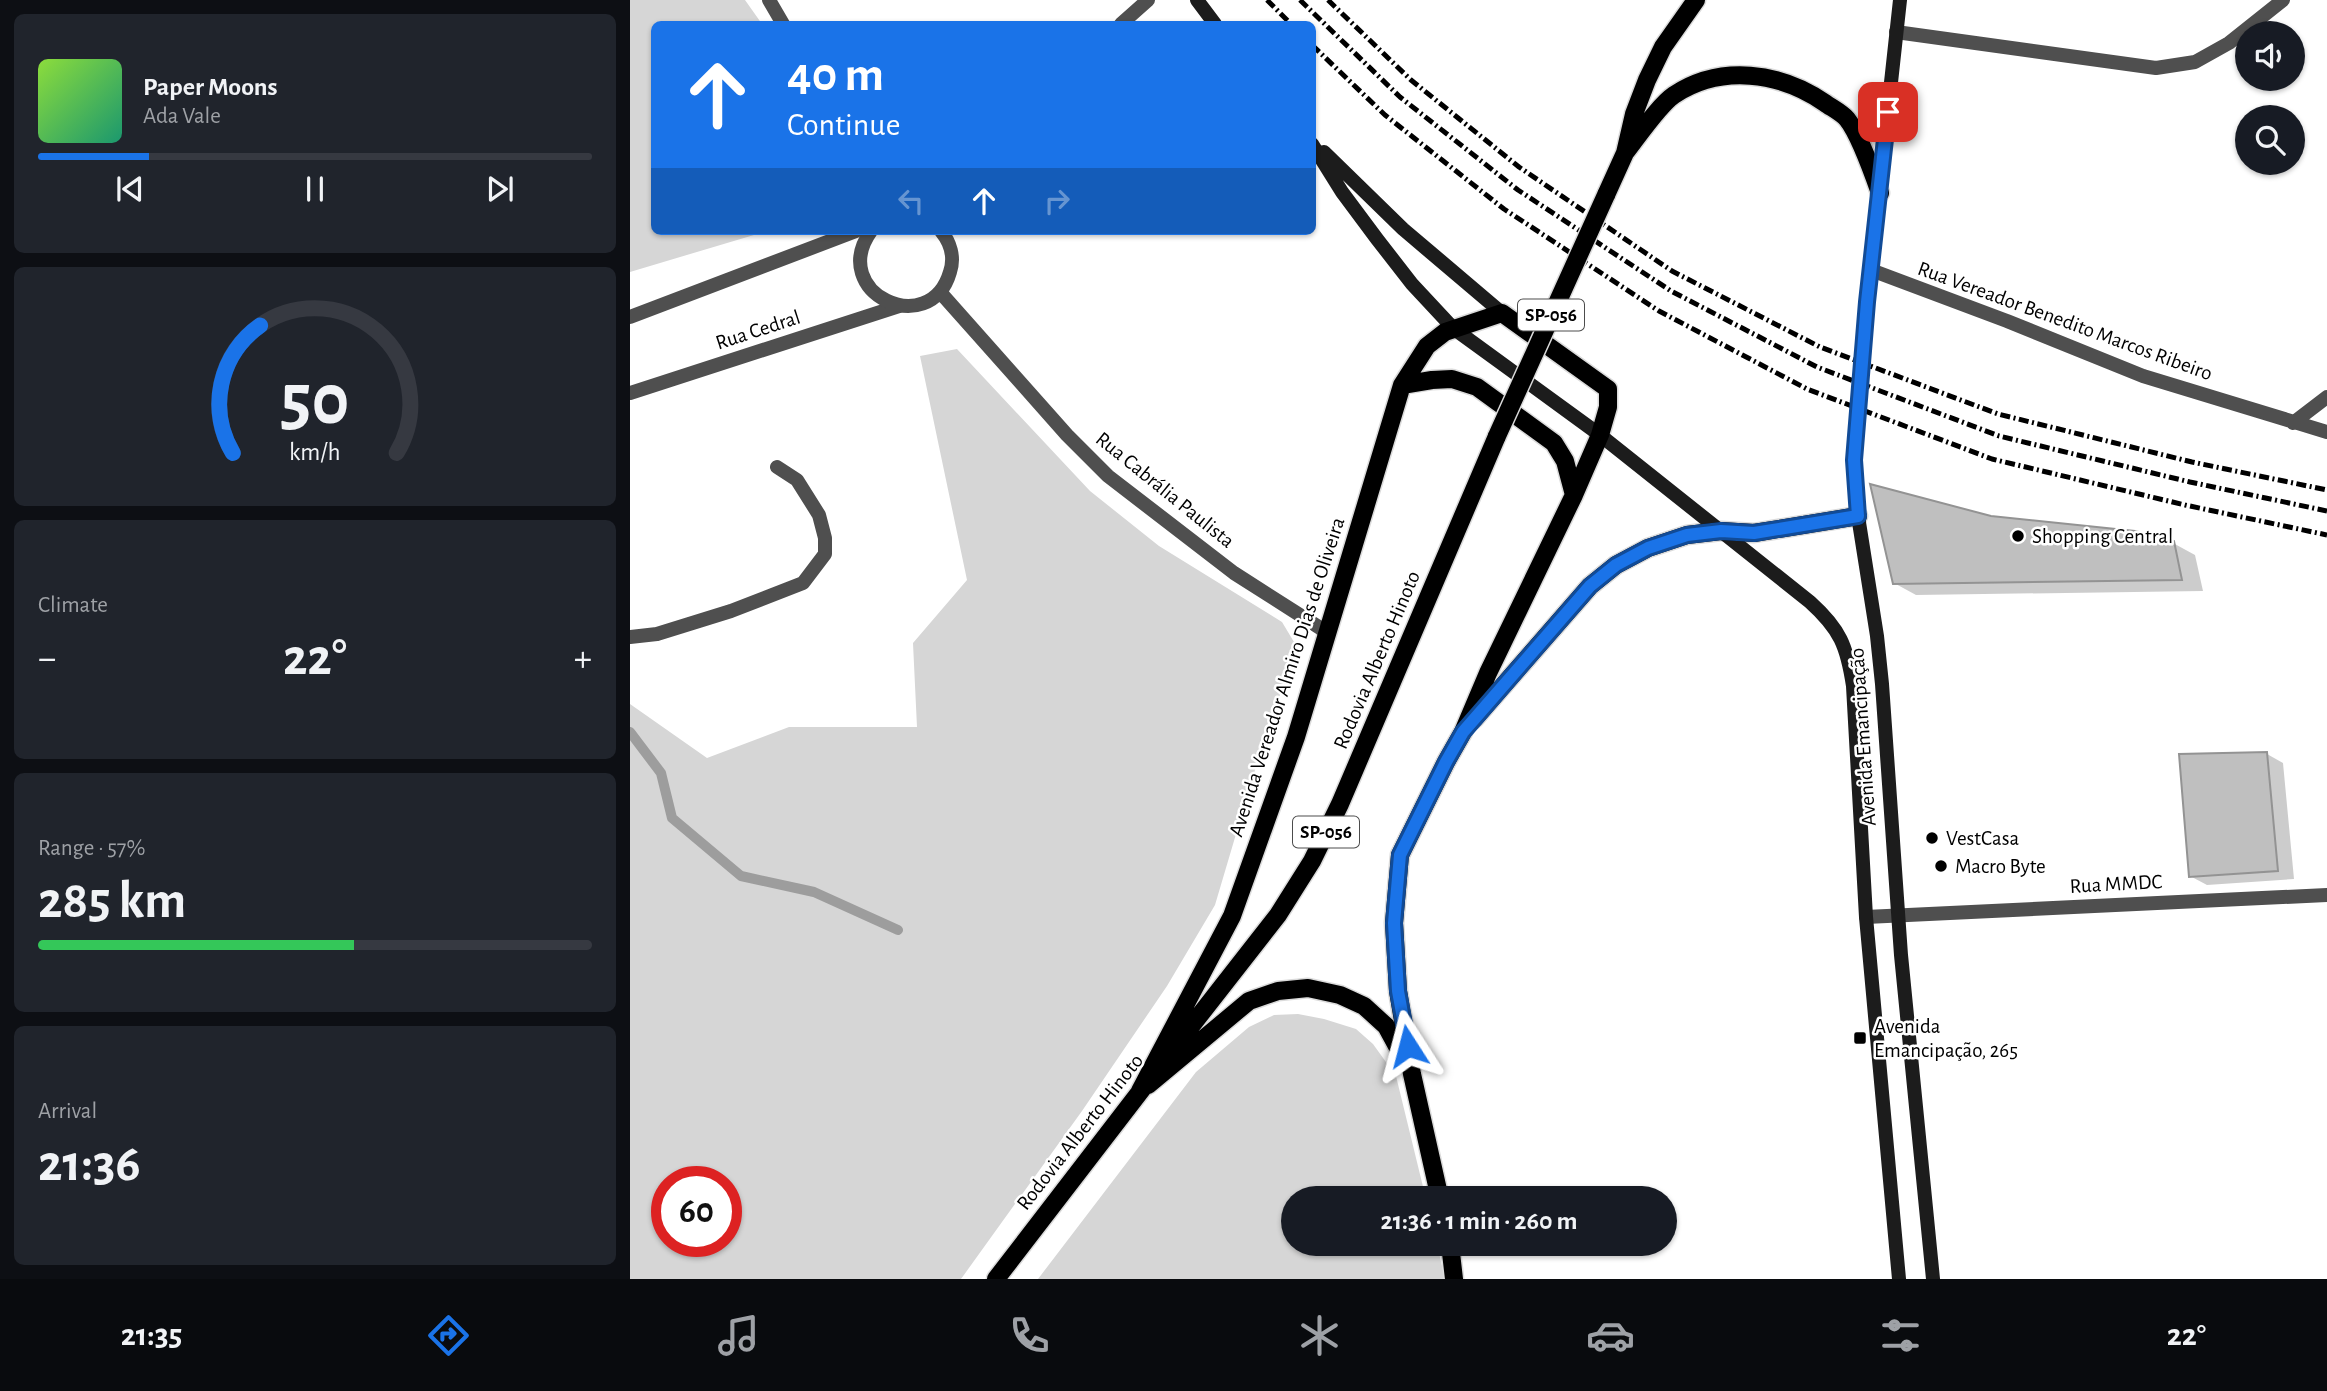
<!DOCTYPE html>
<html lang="en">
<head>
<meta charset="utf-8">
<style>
  body { margin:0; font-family:"Alegreya Sans",sans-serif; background:#20242c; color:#f1f3f6; height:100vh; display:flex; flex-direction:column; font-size:26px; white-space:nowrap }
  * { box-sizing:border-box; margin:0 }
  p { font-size:23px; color:#9ea1a6 }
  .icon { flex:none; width:38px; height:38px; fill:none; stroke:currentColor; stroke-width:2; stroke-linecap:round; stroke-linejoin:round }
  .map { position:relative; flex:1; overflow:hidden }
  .details { display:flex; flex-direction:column; gap:14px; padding:14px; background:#0d0f14; width:630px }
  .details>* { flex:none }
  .hud { position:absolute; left:21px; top:21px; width:665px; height:214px; border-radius:10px; box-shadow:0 2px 5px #0004; background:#1a73e8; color:#fff; overflow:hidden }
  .controls { position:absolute; left:1605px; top:21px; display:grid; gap:14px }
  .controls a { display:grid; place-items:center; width:70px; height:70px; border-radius:50%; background:#171b24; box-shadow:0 2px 5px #0004; font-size:35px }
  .speed { position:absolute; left:21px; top:1166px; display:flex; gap:14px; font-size:35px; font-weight:700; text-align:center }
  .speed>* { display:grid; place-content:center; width:91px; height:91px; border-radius:50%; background:#171b24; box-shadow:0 2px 5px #0004; line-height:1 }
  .speed .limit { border:10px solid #d22; background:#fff; color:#111 }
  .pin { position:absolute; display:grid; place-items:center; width:60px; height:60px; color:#fff; margin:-30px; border-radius:14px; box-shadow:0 4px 10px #0006 }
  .me { position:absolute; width:77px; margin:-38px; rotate:351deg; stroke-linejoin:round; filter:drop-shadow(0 0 5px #0008) }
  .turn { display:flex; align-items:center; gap:24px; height:147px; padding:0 21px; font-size:32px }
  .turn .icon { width:91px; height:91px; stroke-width:2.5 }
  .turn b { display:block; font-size:49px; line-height:60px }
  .lanes { display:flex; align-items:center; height:66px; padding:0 21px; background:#0003; justify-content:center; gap:35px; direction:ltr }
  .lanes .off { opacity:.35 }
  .big { font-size:52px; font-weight:700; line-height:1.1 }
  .details .card { flex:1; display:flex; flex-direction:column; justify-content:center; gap:10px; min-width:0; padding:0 24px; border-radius:10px; background:#20242c }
  .details .dial { align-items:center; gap:0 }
  .dial svg { height:182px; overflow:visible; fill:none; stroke:#363941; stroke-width:7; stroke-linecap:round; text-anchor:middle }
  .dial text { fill:#f1f3f6; stroke:none }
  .song { display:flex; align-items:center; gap:21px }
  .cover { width:84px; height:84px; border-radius:10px; background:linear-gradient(135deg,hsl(90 70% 55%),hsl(160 70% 35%)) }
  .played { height:7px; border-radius:4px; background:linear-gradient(90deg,#1a73e8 20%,#363941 20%) }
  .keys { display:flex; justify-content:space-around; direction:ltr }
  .heat { display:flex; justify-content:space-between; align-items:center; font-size:38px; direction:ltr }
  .charge { height:10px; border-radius:5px; background:linear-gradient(90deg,#34c759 57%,#363941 0) }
  .trip { position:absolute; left:651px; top:1186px; width:396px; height:70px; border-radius:35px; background:#171b24; box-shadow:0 2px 5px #0004; font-weight:700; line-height:70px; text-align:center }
  .dock { display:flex; height:112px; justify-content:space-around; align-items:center; background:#090b0e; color:#9ea1a6 }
  .dock .icon { width:49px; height:49px }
  .dock .current { color:#1a73e8 }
  .dock b { font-size:32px; color:#f1f3f6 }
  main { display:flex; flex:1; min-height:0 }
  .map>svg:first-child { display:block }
</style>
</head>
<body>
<main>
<section class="details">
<div class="card">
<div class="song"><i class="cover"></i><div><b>Paper Moons</b><p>Ada Vale</p></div></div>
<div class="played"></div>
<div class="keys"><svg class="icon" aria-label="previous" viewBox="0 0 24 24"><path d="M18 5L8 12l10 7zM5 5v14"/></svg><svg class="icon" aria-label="pause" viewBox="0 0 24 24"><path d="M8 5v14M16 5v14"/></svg><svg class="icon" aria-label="next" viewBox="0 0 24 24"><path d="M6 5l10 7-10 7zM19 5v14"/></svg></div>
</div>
<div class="card dial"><svg viewBox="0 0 100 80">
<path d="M14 69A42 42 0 1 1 86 69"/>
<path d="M14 69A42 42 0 0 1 26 13" stroke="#1a73e8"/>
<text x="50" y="56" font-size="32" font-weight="700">50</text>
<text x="50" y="72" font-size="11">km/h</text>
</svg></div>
<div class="card"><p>Climate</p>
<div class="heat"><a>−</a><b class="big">22°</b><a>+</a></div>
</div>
<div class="card"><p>Range · 57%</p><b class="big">285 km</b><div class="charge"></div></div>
<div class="card"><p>Arrival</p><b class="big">21:36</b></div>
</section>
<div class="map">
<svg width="1697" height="1279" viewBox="0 0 1697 1279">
  <rect width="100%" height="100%" fill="#fff"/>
  <path fill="#d6d6d6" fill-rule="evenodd" d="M0,0H115L132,24H24V231H137L0,272Z
    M327,349L460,491L529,546L652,622L667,647L633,743L585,905L537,986L452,1111L331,1279H0V704L77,758L159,727H287L283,643L337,580L290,356ZM37,1181H96V1241H37Z
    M668,1014L694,1019L726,1029L743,1044L766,1076L796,1199H663V1244H807L815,1279H408L566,1072L619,1027L644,1015Z"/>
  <path fill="#0003" d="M1361,518L1543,543L1565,555L1573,591L1286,595L1264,583Z
    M1637,754L1653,763L1664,879L1577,885L1560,876Z"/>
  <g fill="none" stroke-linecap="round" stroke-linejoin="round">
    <path stroke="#9d9d9d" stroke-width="10" d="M0,732L31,773L42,818L111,876L184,892L268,930"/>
  </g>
  <path fill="#bfbfbf" stroke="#939393" stroke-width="2" d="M1240,484L1361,516L1505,531L1544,541L1552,580L1263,584Z
    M1637,752L1648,871L1559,877L1549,754Z"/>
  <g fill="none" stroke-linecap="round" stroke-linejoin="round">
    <defs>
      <path id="primary" d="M995,153C1007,138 1029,105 1044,95C1091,64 1150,72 1195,103C1202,108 1212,113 1217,119C1229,134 1243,173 1250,193
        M976,195L995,153L1004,114L1017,80L1033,47L1066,0
        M772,385L802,380L822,379L847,387L924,443L935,461L944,495
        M844,719L960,586L986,565L1018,548L1057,535L1091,531L1124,533L1228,516
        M537,1057L648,915L682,861L710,804L867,436
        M518,1085L619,1001L648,991L678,988L710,995L734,1006L756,1026L774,1059
        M510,1091L602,916L666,737L772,385L797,346L815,332L872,313L978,389V407L970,435L944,495L858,673L833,732L816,762L770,855L764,923L768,991L782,1074L810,1199
        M820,1244L824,1279
        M366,1279L516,1084"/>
    </defs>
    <use href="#primary" stroke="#dbdbdb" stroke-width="21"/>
    <path stroke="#4f4f4f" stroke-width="14" d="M0,317L226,231
      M0,393L269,306
      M0,637L27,634L101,611L173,583L195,554V538L189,515L167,480L147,467"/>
    <path stroke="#4f4f4f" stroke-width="14" d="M139,0L153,24
      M491,24L518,0
      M1266,32L1526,68L1565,62L1599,43L1653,0
      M241,231C197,293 300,341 320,272C325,257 320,242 311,231
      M1241,270L1377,321L1513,376L1697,432
      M310,292L437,435L478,476L604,573L698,633
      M1663,423L1697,397
      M1236,917L1697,895"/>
    <path stroke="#1c1c1c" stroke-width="14" d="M567,0L585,24
      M682,144L712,192L747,239L782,284L823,328L970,435L1180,602C1210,629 1217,646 1223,686L1236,917L1269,1279
      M694,152L773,229L872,313
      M1237,302L1270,0
      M1224,460L1228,516L1247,636L1252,684L1271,955L1303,1279"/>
    <use href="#primary" stroke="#000" stroke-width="18"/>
    <path stroke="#000" stroke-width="5" stroke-dasharray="10 3.5 2 3.5" stroke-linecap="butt" d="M637,0L661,24
      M670,0L770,97L888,190L1041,291L1187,367L1369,436L1560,482L1697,511
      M698,0L781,80L889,167L1042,271L1190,347L1368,414L1562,462L1697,490
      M682,45L755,115L874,209L1029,311L1177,389L1362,459L1555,505L1697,535"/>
    <defs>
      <path id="primary-bridge" d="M867,436L976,195"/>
    </defs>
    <use href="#primary-bridge" stroke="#dbdbdb" stroke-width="21" stroke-linecap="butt"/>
    <path stroke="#1c1c1c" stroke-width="14" d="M1224,460L1237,302"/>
    <use href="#primary-bridge" stroke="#000" stroke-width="18"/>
  </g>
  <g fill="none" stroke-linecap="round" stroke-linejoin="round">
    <defs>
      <path id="route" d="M778,1046L768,991L764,923L770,855L816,762L833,732L960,586L986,565L1018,548L1057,535L1091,531L1124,533L1228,516L1224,460L1237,302L1258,112"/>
    </defs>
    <use href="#route" stroke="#114b97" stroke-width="18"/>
    <use href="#route" stroke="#1a73e8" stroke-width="12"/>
  </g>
  <g fill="#000" stroke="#fff" stroke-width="2.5">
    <circle cx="1388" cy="536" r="7"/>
    <circle cx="1302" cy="838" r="7"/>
    <circle cx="1311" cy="866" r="7"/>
    <rect x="1223" y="1031" width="14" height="14" rx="3.5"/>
  </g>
  <g text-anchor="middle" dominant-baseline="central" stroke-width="5" stroke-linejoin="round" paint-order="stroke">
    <g fill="#fff" stroke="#4c4c4c" stroke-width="2">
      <rect x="888" y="299.5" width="66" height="31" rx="5"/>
      <rect x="663" y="816.5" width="66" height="31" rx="5"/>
    </g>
    <g font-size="19" font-weight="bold" fill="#000">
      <text x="921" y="315">SP-056</text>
      <text x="696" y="832">SP-056</text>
    </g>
    <g font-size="21" fill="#000" stroke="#fff">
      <text transform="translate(1435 321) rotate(20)">Rua Vereador Benedito Marcos Ribeiro</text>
      <text transform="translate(128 330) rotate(-18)">Rua Cedral</text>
      <text transform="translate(535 490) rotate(39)">Rua Cabrália Paulista</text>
      <text transform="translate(747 660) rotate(-67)">Rodovia Alberto Hinoto</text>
      <text transform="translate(657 677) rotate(-72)">Avenida Vereador Almiro Dias de Oliveira</text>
      <text transform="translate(1233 737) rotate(-94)">Avenida Emancipação</text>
      <text transform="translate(1486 884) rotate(-3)">Rua MMDC</text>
      <text transform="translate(450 1132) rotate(-52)">Rodovia Alberto Hinoto</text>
    </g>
    <g font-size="21" fill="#000" stroke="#fff" text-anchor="start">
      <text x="1402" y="536">Shopping Central</text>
      <text x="1316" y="838">VestCasa</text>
      <text x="1325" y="866">Macro Byte</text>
      <text x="1244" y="1026">Avenida<tspan x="1244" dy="24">Emancipação, 265</tspan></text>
    </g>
  </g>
</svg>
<div class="controls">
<a><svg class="icon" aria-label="sound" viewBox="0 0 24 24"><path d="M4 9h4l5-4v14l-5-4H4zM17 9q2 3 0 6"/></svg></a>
<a><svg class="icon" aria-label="search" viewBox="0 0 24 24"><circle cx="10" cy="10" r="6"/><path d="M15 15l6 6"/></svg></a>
</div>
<div class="speed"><div class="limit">60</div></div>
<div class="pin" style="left:1258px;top:112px;background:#d93025"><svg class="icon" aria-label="arrive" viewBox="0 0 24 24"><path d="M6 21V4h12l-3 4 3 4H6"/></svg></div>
<svg class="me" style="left:778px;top:1046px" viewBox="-20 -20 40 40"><path d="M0-17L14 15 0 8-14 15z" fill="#1a73e8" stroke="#fff" stroke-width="4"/></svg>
<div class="trip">21:36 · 1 min · 260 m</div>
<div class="hud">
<div class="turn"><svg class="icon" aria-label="ahead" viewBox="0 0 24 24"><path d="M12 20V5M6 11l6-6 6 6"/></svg><div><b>40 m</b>Continue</div></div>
<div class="lanes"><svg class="icon off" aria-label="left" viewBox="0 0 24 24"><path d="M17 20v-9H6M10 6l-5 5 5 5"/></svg><svg class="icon" aria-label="ahead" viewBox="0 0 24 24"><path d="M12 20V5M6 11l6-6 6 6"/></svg><svg class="icon off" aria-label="right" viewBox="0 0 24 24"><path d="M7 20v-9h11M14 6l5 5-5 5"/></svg></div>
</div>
</div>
</main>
<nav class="dock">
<b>21:35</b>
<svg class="icon current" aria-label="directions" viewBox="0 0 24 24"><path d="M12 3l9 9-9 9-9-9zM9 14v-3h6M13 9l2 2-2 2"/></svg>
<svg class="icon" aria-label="music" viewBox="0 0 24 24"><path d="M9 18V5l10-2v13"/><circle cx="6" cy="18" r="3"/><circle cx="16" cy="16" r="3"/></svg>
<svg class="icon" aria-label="phone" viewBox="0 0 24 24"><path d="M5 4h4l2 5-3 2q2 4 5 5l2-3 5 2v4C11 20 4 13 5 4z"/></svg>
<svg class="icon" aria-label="climate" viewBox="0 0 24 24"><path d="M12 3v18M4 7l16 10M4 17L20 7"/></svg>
<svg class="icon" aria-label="car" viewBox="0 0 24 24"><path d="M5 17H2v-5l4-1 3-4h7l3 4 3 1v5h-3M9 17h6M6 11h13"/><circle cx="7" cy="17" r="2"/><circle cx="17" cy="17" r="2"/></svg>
<svg class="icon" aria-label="filters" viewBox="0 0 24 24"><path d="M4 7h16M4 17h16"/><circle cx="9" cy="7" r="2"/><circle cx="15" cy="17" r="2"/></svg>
<b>22°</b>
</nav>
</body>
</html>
